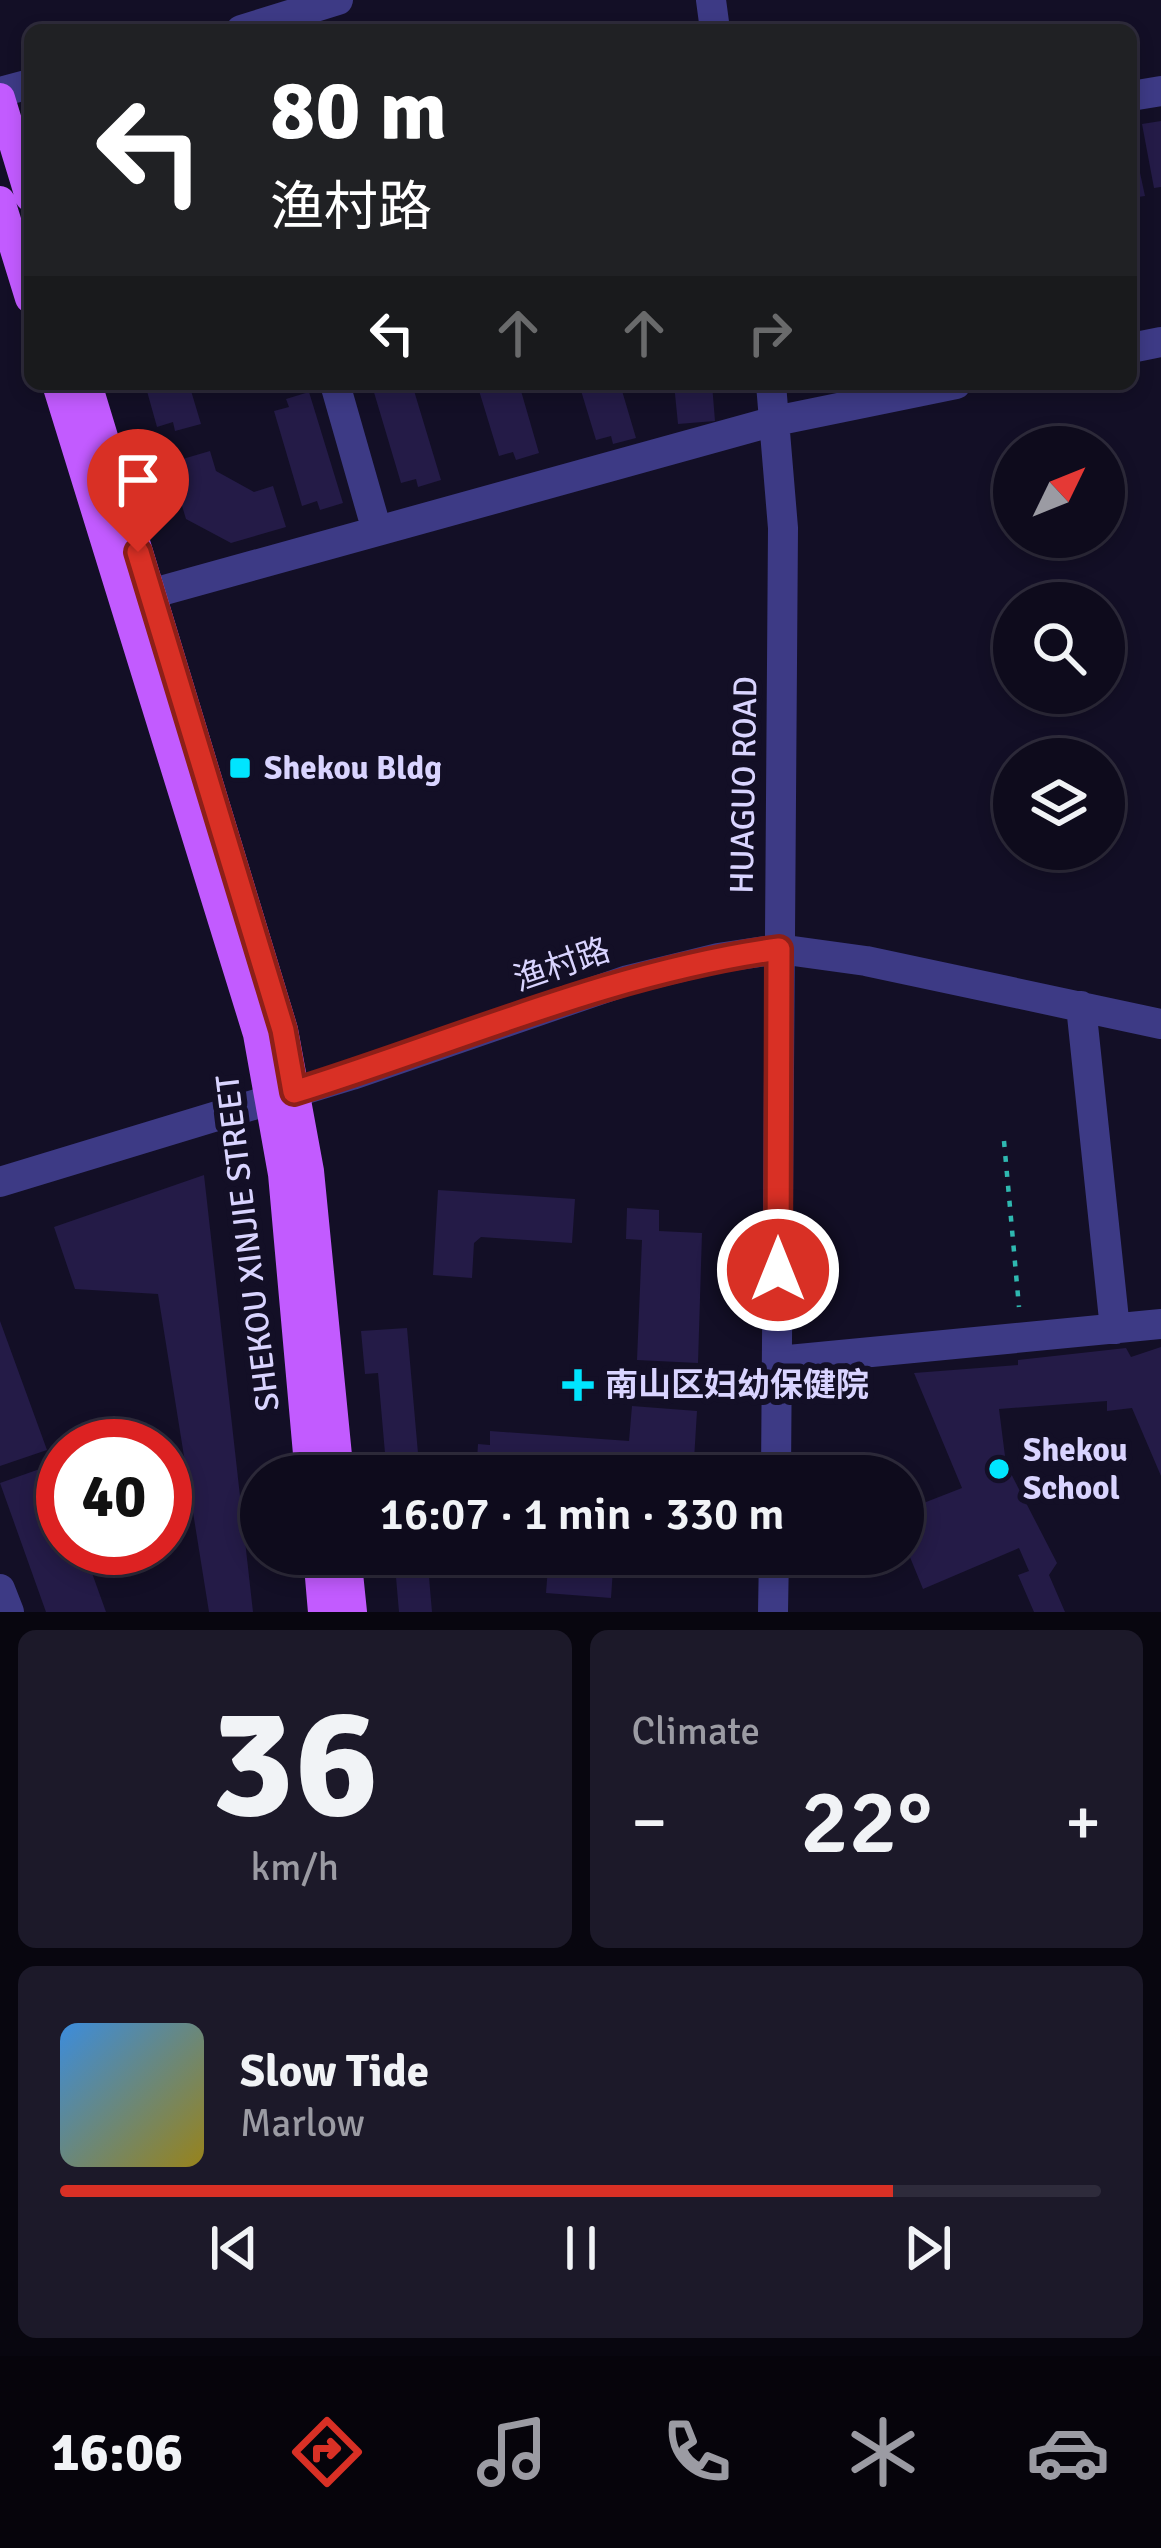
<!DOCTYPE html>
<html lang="en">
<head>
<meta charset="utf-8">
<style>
  body { margin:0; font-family:Signika,"Noto Sans SC",sans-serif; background:#1c1929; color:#f1f3f6; height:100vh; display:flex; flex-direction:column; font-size:45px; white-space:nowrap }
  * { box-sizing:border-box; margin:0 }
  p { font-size:39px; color:#9b9ba3 }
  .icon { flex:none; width:66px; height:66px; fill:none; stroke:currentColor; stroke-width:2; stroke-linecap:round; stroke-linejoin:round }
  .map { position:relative; height:1612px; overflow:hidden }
  .drawer { display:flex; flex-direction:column; gap:18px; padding:18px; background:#08060f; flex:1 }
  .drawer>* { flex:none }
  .top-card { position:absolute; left:24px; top:24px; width:1113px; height:366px; border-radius:18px; box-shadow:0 6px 18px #0003,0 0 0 3px #2e2b3b; background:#202124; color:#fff; overflow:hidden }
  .needle { width:78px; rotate:47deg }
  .tools { position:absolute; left:993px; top:426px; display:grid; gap:24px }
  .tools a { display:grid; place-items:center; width:132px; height:132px; border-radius:50%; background:#0e0b1c; box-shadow:0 6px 18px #0003,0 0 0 3px #2e2b3b; font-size:60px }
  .speed { position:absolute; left:36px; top:1419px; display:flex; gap:24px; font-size:60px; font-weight:700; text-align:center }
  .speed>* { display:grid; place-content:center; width:156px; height:156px; border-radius:50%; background:#0e0b1c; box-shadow:0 6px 18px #0003,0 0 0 3px #2e2b3b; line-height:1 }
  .speed .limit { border:18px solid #d22; background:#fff; color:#111 }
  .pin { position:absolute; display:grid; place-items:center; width:102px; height:102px; color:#fff; margin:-123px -51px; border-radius:50% 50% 50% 0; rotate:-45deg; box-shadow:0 0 12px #0007 }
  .pin .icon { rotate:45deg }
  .me { position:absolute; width:132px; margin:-66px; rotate:0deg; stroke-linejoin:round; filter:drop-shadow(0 0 9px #0008) }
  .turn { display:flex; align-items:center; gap:42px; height:252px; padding:0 48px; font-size:54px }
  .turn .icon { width:156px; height:156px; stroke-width:2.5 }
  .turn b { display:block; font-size:84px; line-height:102px }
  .lanes { display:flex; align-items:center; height:114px; padding:0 48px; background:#0003; justify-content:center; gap:60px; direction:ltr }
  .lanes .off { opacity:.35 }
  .big { font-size:90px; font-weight:600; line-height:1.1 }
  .drawer .card { flex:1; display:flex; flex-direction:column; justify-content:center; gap:18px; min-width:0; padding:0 42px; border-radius:18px; background:#1c1929 }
  .drawer .dial { align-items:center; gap:0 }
  .dial b { font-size:156px; line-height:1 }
  .song { display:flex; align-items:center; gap:36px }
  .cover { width:144px; height:144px; border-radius:18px; background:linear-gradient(135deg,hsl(210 70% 55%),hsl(50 70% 35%)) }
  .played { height:12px; border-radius:6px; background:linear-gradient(90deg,#d93025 80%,#2e2b3b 80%) }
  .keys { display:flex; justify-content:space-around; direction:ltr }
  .heat { display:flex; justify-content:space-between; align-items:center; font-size:66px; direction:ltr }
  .drawer .tiles { flex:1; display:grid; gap:18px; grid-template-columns:1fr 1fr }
  .card:last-child { grid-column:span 2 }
  .trip { position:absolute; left:240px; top:1455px; width:684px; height:120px; border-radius:60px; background:#0e0b1c; box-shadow:0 6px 18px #0003,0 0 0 3px #2e2b3b; font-weight:600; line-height:120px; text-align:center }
  .tab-bar { display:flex; height:192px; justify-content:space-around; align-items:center; background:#06040b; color:#9b9ba3 }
  .tab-bar .icon { width:84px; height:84px }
  .tab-bar .on { color:#d93025 }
  .tab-bar b { font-size:54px; color:#f1f3f6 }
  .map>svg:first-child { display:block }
</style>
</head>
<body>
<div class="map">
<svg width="1161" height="1612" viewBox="0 0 1161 1612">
  <rect width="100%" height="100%" fill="#130f26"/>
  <path fill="#241b47" d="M1161,121V187L1154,188L1142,124Z
    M1131,131L1145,196L1131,198Z
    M145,384H189L201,424L175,431L173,422L157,427Z
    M387,384H412L441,480L418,487L416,479L401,483L373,389Z
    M477,384H519L539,453L516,460L513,452L499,456Z
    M579,384H620L636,438L613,444L611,436L596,440Z
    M674,384H712L715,421L678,424Z
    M309,392L343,503L320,510L317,501L302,506L274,411L289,407L286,399Z
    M210,451L216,471L254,492L273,486L286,527L231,543L186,519L169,463Z
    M204,1175L253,1612H209L158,1294L75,1289L54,1227Z
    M438,1190L575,1199L572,1243L481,1237L474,1243L472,1278L433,1275Z
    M627,1208L659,1210V1231L702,1233L698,1363L637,1360L642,1240L626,1239Z
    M0,1321L47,1450L0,1466Z
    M407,1328L420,1476H387L378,1373L365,1374L361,1331Z
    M1161,1347V1476L1132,1408L1107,1411V1401L999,1409L1006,1464L1057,1563L1049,1575L1065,1612H1034L1018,1575L1029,1571L1019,1548L923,1589L903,1540V1511L962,1488L914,1373L1018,1365V1360L1126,1348L1131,1357Z
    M632,1406L697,1411L693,1476H476L478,1444L490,1445V1431L629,1441Z
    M54,1464L63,1490V1548H83L106,1612H46L0,1483Z
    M394,1554H427L432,1612H399Z
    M549,1554H614L611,1598L546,1593Z"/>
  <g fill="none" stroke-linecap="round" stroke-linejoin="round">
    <path stroke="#2fb8b0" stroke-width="4.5" stroke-dasharray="6 9" stroke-linecap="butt" d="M1004,1141L1019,1307"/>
    <path stroke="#3d3a85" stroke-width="30" d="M711,0L715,30
      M241,30L338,0
      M0,92L30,84
      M1131,96L1161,91
      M1131,348L1161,342
      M335,384L377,531
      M771,384L783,528L776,1476
      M150,594L775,421L956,384
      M1081,1006L1115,1329
      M0,1182L352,1075L628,980L718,958L779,949L866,961L1161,1024
      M778,1361L1161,1324
      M0,1589L9,1612
      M773,1612L774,1554"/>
    <path stroke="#c25bff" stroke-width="30" d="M0,98L30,197
      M0,201L30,298
      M57,384L258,1034L283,1174L310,1476
      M87,384L283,1030L309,1171L339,1476
      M318,1554L323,1612
      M346,1554L352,1612"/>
  </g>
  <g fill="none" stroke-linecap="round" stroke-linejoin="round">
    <defs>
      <path id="route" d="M138,552L283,1030L294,1092C455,1042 611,972 779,949L778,1270"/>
    </defs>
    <use href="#route" stroke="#8d1f18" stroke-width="30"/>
    <use href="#route" stroke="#d93025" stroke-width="21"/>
  </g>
  <g fill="#00e5ff" stroke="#130f26" stroke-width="4.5">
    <rect x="228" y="756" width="24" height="24" rx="6"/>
    <path d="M572 1367h12v12h12v12h-12v12h-12v-12h-12v-12h12z"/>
    <circle cx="999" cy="1469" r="12"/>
  </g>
  <g text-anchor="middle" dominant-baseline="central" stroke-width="12" stroke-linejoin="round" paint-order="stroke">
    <g font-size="33" font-weight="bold" fill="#d9d4ff" stroke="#130f26" text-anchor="start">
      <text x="264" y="768">Shekou Bldg</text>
      <text x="605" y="1385">南山区妇幼保健院</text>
      <text x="1023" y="1450">Shekou<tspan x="1023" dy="38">School</tspan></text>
    </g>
    <g font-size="33" fill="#d9d4ff" stroke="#130f26">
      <text transform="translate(744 785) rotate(-89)">HUAGUO ROAD</text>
      <text transform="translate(562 965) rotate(-19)">渔村路</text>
      <text transform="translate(248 1243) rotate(-97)">SHEKOU XINJIE STREET</text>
    </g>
  </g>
</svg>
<div class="tools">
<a><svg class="needle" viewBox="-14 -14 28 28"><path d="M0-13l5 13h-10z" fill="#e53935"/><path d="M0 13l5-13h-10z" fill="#9b9ba3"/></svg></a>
<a><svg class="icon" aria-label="search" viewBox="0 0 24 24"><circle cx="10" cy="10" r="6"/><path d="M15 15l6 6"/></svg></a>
<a><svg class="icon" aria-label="layers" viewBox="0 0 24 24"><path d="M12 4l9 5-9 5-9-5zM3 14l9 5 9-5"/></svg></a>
</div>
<div class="speed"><div class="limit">40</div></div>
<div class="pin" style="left:138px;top:552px;background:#d93025"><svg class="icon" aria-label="arrive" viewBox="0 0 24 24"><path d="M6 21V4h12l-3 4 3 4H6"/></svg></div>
<svg class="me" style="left:778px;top:1270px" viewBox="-20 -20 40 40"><circle r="17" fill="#d93025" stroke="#fff" stroke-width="3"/><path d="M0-11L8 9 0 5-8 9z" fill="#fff"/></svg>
<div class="trip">16:07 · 1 min · 330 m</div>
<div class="top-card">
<div class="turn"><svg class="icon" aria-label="left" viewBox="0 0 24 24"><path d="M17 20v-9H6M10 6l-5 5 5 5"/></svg><div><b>80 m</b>渔村路</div></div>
<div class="lanes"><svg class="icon" aria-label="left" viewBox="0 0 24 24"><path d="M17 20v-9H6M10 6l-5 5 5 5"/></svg><svg class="icon off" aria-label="ahead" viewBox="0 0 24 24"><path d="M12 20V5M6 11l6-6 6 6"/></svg><svg class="icon off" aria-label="ahead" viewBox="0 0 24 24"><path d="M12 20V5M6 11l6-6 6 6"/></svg><svg class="icon off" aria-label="right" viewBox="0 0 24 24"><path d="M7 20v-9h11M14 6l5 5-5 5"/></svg></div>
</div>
</div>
<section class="drawer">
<div class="tiles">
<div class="card dial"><b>36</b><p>km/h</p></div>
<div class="card"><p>Climate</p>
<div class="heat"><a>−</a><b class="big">22°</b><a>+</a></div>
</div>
<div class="card">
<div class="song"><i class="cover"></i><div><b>Slow Tide</b><p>Marlow</p></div></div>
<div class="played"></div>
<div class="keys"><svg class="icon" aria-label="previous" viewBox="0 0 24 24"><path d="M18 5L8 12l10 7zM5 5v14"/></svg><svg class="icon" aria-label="pause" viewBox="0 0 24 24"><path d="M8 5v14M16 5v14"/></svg><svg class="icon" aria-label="next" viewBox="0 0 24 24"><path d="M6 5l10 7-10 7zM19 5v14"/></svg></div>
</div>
</div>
</section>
<nav class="tab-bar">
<b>16:06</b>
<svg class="icon on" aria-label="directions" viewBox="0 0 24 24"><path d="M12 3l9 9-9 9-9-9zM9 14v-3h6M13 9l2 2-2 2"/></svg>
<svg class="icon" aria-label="music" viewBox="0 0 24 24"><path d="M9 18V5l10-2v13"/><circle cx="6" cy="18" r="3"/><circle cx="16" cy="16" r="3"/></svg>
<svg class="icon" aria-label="phone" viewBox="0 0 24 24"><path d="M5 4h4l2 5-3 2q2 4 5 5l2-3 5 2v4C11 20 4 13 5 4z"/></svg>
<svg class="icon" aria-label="climate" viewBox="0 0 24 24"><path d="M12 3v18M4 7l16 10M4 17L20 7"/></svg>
<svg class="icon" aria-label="car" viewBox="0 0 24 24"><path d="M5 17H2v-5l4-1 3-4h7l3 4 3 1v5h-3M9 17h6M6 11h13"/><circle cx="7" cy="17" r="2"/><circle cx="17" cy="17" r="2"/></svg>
</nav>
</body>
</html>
